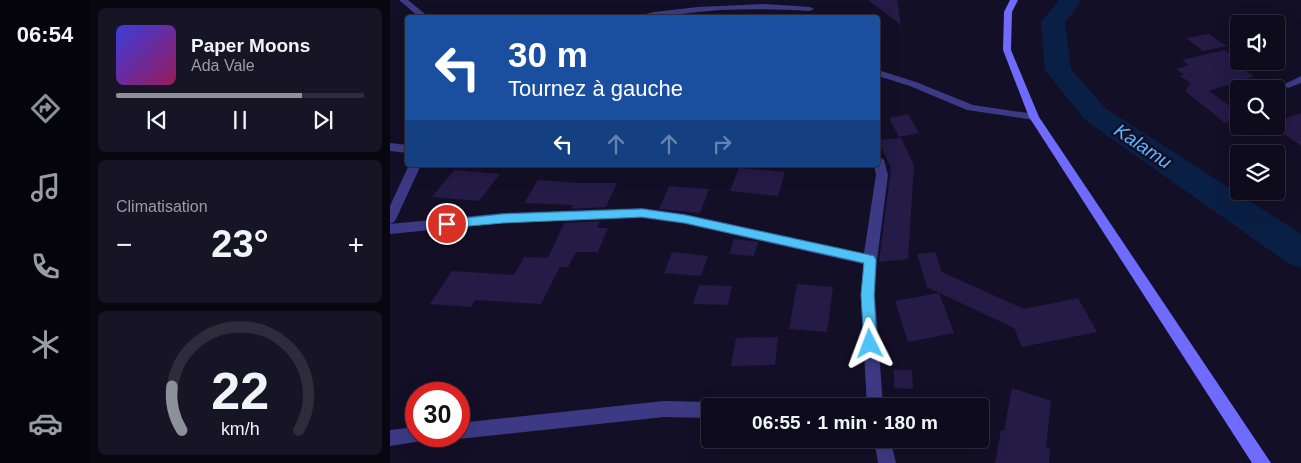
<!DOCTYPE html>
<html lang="fr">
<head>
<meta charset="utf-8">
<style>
  body { margin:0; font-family:Arial,sans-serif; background:#171425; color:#f1f3f6; height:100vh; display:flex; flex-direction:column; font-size:19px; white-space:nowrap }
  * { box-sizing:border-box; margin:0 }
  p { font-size:16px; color:#9b9ba3 }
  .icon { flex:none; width:28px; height:28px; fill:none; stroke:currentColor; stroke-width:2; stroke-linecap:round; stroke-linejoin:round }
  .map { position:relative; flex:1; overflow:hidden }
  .panel { display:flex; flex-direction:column; gap:8px; padding:8px; background:#08060f; width:300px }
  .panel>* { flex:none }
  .banner { position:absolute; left:15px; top:15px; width:475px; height:152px; border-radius:5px; box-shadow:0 5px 20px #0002,0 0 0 1px #2e2b3b; background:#1a4fa0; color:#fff; overflow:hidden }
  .fabs { position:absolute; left:840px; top:15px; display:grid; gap:10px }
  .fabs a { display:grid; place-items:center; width:55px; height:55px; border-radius:5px; background:#0e0b1c; box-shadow:0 5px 20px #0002,0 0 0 1px #2e2b3b; font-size:25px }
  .speed { position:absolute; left:15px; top:382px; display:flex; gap:10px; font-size:25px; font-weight:700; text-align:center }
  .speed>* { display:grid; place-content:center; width:65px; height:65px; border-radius:50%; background:#0e0b1c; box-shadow:0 5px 20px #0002,0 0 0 1px #2e2b3b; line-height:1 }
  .speed .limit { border:8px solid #d22; background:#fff; color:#111 }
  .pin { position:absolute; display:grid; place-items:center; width:42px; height:42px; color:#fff; margin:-21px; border:2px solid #fff; border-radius:50%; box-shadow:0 1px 5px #0007 }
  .me { position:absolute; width:55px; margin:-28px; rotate:357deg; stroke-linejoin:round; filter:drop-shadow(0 0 4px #0008) }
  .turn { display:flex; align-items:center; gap:18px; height:105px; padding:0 20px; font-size:22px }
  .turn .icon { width:65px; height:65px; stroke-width:2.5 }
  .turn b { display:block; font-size:35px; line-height:42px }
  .lanes { display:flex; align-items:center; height:48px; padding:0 20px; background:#0003; justify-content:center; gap:25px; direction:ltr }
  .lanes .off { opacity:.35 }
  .big { font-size:38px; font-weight:700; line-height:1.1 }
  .panel .card { flex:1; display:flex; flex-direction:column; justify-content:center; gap:8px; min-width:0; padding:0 18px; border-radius:8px; background:#171425 }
  .panel .dial { align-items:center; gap:0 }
  .dial svg { height:130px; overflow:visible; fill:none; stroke:#2e2b3b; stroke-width:7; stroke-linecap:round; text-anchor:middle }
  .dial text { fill:#f1f3f6; stroke:none }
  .song { display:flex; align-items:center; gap:15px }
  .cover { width:60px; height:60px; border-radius:8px; background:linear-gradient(135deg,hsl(240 70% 55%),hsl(330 70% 35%)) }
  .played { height:5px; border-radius:2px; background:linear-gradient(90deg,#8c9099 75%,#2e2b3b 75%) }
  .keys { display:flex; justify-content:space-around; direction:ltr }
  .heat { display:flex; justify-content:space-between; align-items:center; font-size:28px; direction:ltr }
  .trip { position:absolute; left:311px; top:398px; width:288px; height:50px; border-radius:5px; background:#0e0b1c; box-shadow:0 5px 20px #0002,0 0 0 1px #2e2b3b; font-weight:700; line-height:50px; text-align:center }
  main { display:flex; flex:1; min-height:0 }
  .tabs { display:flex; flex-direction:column; width:90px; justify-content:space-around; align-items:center; background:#06040b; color:#9b9ba3 }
  .tabs .icon { width:35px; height:35px }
  .tabs .current { color:#8c9099 }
  .tabs b { font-size:22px; color:#f1f3f6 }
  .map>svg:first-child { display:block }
</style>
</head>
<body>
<main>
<nav class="tabs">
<b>06:54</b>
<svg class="icon current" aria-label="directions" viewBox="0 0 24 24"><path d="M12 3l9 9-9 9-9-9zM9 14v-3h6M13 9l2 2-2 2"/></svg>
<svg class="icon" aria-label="music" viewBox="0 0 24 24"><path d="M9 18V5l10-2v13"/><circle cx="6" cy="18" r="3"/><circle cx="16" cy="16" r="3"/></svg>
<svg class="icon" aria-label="phone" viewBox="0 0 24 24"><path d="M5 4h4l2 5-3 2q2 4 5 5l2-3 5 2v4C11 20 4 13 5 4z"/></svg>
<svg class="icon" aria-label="climate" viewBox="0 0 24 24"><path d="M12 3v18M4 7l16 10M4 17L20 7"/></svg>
<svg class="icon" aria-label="car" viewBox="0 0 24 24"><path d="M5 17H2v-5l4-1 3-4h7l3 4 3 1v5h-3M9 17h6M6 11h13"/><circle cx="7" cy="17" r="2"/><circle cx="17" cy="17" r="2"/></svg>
</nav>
<section class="panel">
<div class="card">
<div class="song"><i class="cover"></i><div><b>Paper Moons</b><p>Ada Vale</p></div></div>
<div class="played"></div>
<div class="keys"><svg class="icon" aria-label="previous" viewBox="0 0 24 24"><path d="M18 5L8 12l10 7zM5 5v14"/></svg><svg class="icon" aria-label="pause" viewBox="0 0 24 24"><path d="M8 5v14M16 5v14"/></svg><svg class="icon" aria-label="next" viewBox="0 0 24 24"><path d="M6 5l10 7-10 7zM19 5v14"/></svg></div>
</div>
<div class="card"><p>Climatisation</p>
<div class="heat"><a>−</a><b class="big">23°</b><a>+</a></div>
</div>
<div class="card dial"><svg viewBox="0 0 100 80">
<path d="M14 69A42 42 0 1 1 86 69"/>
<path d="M14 69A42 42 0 0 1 8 42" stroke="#8c9099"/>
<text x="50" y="56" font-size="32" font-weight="700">22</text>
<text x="50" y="72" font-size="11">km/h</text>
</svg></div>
</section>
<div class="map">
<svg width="911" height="463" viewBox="0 0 911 463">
  <rect width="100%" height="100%" fill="#130f26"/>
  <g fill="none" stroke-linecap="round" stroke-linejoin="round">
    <path fill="#0a1f44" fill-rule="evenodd" d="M669,0H692L675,23L681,69L715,108L911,234V268L898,263L695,120L655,70L651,22Z"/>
  </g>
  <path fill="#241b47" d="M478,0H507L511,25Z
    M819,34L837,46L813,51L796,38Z
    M834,50L855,65L850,68L864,76L819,91L849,113V118L835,123L795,91L801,83L790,76L794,74L786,69L799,65L792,60Z
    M911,113V146L883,126H886V122Z
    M518,114L529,133L509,137L499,118Z
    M511,138L524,165L518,259L489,262L501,168L488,140Z
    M349,168L395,172L388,196L340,191Z
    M64,170L110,174L89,201L42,197Z
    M148,180L189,183H227L216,207L181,209L183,205L134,203Z
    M279,186L319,189L310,213L269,209Z
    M210,221L207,228H218L208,252H186L178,267H170L151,304L85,300L81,307L40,304L62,271L124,275L134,257L158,258L174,223Z
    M344,239L368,242L364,256L339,254Z
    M282,252L318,256L311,276L274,273Z
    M545,252L552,272L634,309L688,298L707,332L632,347L624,328L537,287L527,254Z
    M407,284L443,287L437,332L399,329Z
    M309,285L342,286L338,305L303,304Z
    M549,293L564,333L518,342L505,301Z
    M388,337L385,365L341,366L346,338Z
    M504,370H522L523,389L504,388Z
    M622,388L661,401L656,447L660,449L659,463H605L611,430L614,431Z"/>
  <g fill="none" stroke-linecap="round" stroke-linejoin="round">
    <path fill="#3d3a85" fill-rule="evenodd" d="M9,0H18L40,18H30Z
      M375,4L420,7L424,9L420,11C390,9 361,9 331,10C300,12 269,18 238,18L264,12L308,7Z
      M488,70L526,82L583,105L644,114L649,117L644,120L577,110L520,86L488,76Z
      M911,76V83L898,88L893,85Z
      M0,143L18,145V153L0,151Z
      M488,156L494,160L498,175L487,260L485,295L493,406H477L471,295L473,264L295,224L252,218L113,223L0,234V224L113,213L252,208L295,214L474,253L486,175L484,165H488Z
      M19,165H31L6,219L4,222L0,224V206Z
      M274,401L320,402L326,406H320V418L274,417L69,439L63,436H69V423Z
      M26,427V436H34L32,441L0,446V430Z
      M484,439H500L506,463H488Z"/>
    <path fill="#6f6bff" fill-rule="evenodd" d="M620,0H628L622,12L621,50L649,117L881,463H862L639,117L613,50L614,12Z"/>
  </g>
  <path fill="#4fc3f7" stroke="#337fa1" d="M252,209L295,215L484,256L486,260L484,295L487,344L485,348L480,350L476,348L474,344L471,295L474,263L295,223L252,217L113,223L57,228L51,224L57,220L113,214Z"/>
  <g text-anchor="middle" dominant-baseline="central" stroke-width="5" stroke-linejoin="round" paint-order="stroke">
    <g font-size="19" font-style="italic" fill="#62b6ff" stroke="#130f26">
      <text transform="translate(753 146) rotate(34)">Kalamu</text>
    </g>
  </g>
</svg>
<div class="fabs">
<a><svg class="icon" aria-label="sound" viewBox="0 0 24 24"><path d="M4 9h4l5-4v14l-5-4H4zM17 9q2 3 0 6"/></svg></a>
<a><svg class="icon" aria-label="search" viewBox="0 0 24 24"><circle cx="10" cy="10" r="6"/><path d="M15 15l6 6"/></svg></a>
<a><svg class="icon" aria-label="layers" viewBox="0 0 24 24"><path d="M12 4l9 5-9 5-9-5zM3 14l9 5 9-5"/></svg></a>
</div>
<div class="speed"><div class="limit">30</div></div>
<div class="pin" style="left:57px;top:224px;background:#d93025"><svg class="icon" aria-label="arrive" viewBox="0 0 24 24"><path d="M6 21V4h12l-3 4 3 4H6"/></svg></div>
<svg class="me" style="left:480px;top:344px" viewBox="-20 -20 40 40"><path d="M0-17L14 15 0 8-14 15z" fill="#4fc3f7" stroke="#fff" stroke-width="4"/></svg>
<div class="trip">06:55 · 1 min · 180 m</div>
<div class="banner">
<div class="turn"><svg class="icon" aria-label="left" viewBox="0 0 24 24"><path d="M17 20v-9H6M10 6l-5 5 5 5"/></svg><div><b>30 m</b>Tournez à gauche</div></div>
<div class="lanes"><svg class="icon" aria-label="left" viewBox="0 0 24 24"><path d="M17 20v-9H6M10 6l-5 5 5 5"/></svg><svg class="icon off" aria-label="ahead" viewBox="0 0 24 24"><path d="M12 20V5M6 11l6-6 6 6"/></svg><svg class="icon off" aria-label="ahead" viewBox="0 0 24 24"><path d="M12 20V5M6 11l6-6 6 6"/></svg><svg class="icon off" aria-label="right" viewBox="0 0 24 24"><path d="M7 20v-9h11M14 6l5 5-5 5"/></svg></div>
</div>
</div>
</main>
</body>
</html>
